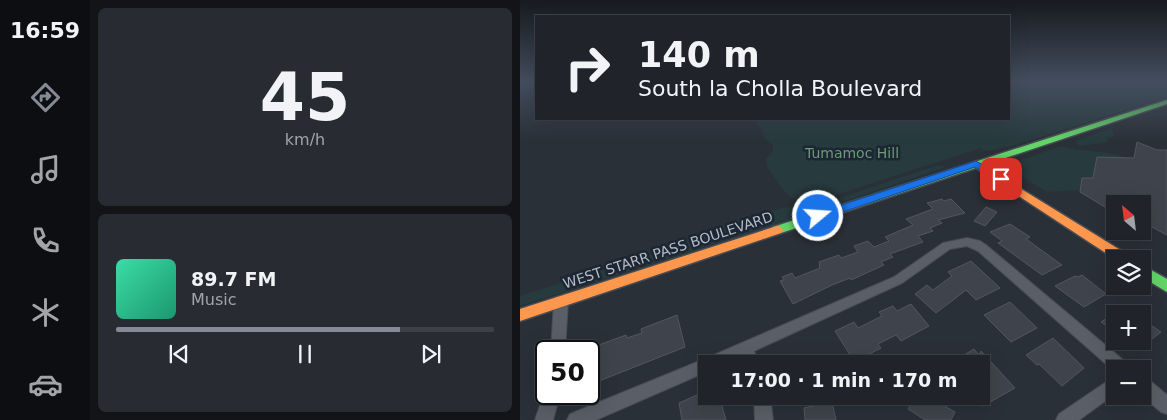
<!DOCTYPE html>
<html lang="en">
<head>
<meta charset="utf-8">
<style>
  body { margin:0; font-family:"DejaVu Sans",sans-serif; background:#282c32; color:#f1f3f6; height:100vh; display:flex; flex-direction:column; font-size:19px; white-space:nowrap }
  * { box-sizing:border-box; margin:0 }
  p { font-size:16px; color:#a2a4a8 }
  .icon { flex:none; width:28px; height:28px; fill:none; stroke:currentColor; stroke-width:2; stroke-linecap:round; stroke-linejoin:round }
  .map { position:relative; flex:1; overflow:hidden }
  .details { display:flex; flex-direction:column; gap:8px; padding:8px; background:#121417; width:430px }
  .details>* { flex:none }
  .top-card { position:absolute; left:15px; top:15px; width:475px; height:105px; border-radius:0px; box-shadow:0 5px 20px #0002,0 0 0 1px #3d4147; background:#20242a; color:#f1f3f6; overflow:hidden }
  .needle { width:32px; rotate:332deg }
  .tools { position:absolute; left:586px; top:195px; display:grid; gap:10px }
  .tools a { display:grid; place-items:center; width:45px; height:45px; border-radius:0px; background:#20242a; box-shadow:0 5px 20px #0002,0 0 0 1px #3d4147; font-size:25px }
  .speed { position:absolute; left:15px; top:340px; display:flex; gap:10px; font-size:25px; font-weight:700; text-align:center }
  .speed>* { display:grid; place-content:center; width:65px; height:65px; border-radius:50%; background:#20242a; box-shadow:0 5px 20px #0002,0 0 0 1px #3d4147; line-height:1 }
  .speed .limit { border:2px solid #111; border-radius:8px; background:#fff; color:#111 }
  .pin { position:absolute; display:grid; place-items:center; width:42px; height:42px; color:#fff; margin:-21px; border-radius:10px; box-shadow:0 2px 8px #0006 }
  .me { position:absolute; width:55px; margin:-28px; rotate:72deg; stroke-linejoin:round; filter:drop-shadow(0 0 4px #0008) }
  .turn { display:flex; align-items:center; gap:18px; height:105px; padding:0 20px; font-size:22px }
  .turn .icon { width:65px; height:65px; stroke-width:2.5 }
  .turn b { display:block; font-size:35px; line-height:42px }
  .details .tile { flex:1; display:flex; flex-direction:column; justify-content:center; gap:8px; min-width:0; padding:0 18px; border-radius:8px; background:#282c32 }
  .details .dial { align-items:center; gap:0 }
  .dial b { font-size:65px; line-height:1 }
  .song { display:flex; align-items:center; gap:15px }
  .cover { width:60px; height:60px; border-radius:8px; background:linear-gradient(135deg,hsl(160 70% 55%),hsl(160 70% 35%)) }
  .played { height:5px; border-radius:2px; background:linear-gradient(90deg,#848b96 75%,#3d4147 75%) }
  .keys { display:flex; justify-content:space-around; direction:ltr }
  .trip { position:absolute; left:178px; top:355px; width:292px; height:50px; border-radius:0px; background:#20242a; box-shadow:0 5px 20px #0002,0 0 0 1px #3d4147; font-weight:600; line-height:50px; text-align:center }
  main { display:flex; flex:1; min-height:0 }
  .dock { display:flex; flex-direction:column; width:90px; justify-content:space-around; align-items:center; background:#0d0e11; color:#a2a4a8 }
  .dock .icon { width:35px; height:35px }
  .dock .active { color:#848b96 }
  .dock b { font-size:22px; color:#f1f3f6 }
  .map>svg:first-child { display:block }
</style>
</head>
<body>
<main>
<nav class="dock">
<b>16:59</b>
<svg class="icon active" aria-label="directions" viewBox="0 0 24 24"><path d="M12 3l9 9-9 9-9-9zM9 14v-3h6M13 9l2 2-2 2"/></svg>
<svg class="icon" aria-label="music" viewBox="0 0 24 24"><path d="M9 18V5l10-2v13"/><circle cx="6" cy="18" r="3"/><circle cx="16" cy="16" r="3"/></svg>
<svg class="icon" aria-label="phone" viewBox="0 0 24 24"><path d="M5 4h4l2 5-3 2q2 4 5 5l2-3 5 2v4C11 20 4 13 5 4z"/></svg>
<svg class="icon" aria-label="climate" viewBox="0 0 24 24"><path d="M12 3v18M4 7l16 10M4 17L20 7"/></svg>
<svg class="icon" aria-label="car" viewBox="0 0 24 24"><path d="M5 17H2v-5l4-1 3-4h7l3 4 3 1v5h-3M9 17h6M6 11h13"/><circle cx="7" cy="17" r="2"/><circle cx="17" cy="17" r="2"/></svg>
</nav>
<section class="details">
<div class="tile dial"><b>45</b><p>km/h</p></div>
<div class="tile">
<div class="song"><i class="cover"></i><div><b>89.7 FM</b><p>Music</p></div></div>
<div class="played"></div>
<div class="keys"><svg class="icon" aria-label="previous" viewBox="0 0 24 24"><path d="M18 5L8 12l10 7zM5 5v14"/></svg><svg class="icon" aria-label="pause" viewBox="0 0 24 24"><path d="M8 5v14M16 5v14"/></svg><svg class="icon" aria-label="next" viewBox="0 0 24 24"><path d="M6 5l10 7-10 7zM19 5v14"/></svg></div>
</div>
</section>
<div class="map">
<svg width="647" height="420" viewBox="0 0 647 420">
  <rect width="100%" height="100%" fill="#2a3038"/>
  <path fill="#273a3e" d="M489,82H647V97L499,144C486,147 475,150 463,151L461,148L306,198L286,202L271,197L263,190L247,167L246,159L253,151V145L245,139L241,128L233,119H489Z
    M591,129L594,132L593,138L587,137V141L584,143L559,146L555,141Z
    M541,146C563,153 585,149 606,158L583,178H562L560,190L527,192L484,166Z
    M418,165L426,167L245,228L0,306V296L145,250L215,220L271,206L278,205L279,210L287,209Z"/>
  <path fill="#3f444c" stroke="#52575f" d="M617,142L637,150H647V235L628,225L629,211H622V204H595V213L560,192L562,178H573L577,157L614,158Z
    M422,199L424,201L431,199L445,213L418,220L422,223L410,228L413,231L398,236L403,242L370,254L373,257L361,262L364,265L331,280L330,278L312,285L273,304L260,281L264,280L262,277L272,273L275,278L300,268L299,262L319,255L321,258L338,252L334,246L348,241L354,247L369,241L365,237L393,225L386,219L413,209L407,203Z
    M466,207L477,212L465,226L454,221Z
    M490,224L510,237L506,239L542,265L522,275L478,243L482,241L470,232Z
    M451,261L480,288L456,300L446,290L416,313L395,294L407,285L413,290L432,276L428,272Z
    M562,275L586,294L564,307L535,286L555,276L558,277Z
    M490,302L517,328L491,342L464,315Z
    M391,304L409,326L381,341L376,335L358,344L361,348L340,359L337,355L332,358L315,331L334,322L338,328L362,316L359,312L373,306L377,311Z
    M595,313V332L581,322Z
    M157,315L165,347L69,385V354L76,352V346L106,335L107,338L122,333L121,329Z
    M622,319L641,332L618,350L607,341H622Z
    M533,338L564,368L542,386L519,364L517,365L506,355Z
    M454,349L459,355L461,351L495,388L463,406L456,396H461V364H429Z
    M186,391V396H199L206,420H162L159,403Z
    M396,396H432L426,407L435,412L431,420H405L388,409Z
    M312,402L316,420H285L284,408Z"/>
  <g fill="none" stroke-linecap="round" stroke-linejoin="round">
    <defs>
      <path id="street" d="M447,238L460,241L466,245L608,364L611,369H595V372L458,251L447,246L430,249L382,283L234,351L239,364H223L221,357L207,364H186V372L76,420H47L50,414L187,358L374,277L423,243Z
        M41,296L46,297L48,301L45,351H31L34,301L36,297Z
        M595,376V394L559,420H536L539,414Z
        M622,377L628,379L647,395V414L641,412L622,396Z
        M26,388V394H40L33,420H15Z
        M234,396H250L253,420H235Z"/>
      <path id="fast" d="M647,100V104L261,233H253L251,230L253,227Z
        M622,265L647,279V292L622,277Z"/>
      <path id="slow" d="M456,161L610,256L611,259H595L453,166L451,164Z
        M257,226L261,227L263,230L261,233L0,321V309Z"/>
    </defs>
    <use href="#street" stroke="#484c55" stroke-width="2"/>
    <use href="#fast" stroke="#484c55" stroke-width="3"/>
    <use href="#slow" stroke="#484c55" stroke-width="3"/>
    <use href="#street" fill="#5a5e66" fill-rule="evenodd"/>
    <use href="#fast" fill="#63d668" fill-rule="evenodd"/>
    <use href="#slow" fill="#ff974d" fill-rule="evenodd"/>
  </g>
  <linearGradient id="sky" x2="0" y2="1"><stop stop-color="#171a1f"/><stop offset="0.58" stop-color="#444e5e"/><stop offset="1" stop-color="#444e5e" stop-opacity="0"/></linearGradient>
  <rect width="647" height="141" fill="url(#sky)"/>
  <path fill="#1a73e8" stroke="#114b97" d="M456,161L486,179L481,182L477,181L455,167L302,219H294L292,216L294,214Z"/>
  <g text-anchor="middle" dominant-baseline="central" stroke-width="5" stroke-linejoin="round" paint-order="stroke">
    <g font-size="14" fill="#6b9a76" stroke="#1d2633">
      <text x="332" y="153">Tumamoc Hill</text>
    </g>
    <g font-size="14" fill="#b4bcc9" stroke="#1d2633">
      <text transform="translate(148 250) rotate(-18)">WEST STARR PASS BOULEVARD</text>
    </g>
  </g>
</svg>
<div class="tools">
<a><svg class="needle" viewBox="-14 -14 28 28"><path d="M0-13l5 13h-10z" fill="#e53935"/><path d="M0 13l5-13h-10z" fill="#a2a4a8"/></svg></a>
<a><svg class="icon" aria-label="layers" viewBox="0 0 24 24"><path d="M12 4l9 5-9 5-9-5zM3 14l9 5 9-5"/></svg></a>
<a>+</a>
<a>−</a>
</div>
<div class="speed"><div class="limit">50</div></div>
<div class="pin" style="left:481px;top:179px;background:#d93025"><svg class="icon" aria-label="arrive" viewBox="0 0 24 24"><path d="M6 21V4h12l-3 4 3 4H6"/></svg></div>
<svg class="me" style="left:298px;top:216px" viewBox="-20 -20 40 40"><circle r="17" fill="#1a73e8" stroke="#fff" stroke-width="3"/><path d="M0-11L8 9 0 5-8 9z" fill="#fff"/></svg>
<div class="trip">17:00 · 1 min · 170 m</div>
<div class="top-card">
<div class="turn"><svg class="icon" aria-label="right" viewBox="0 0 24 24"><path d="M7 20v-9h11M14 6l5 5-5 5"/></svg><div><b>140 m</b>South la Cholla Boulevard</div></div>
</div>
</div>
</main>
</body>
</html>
